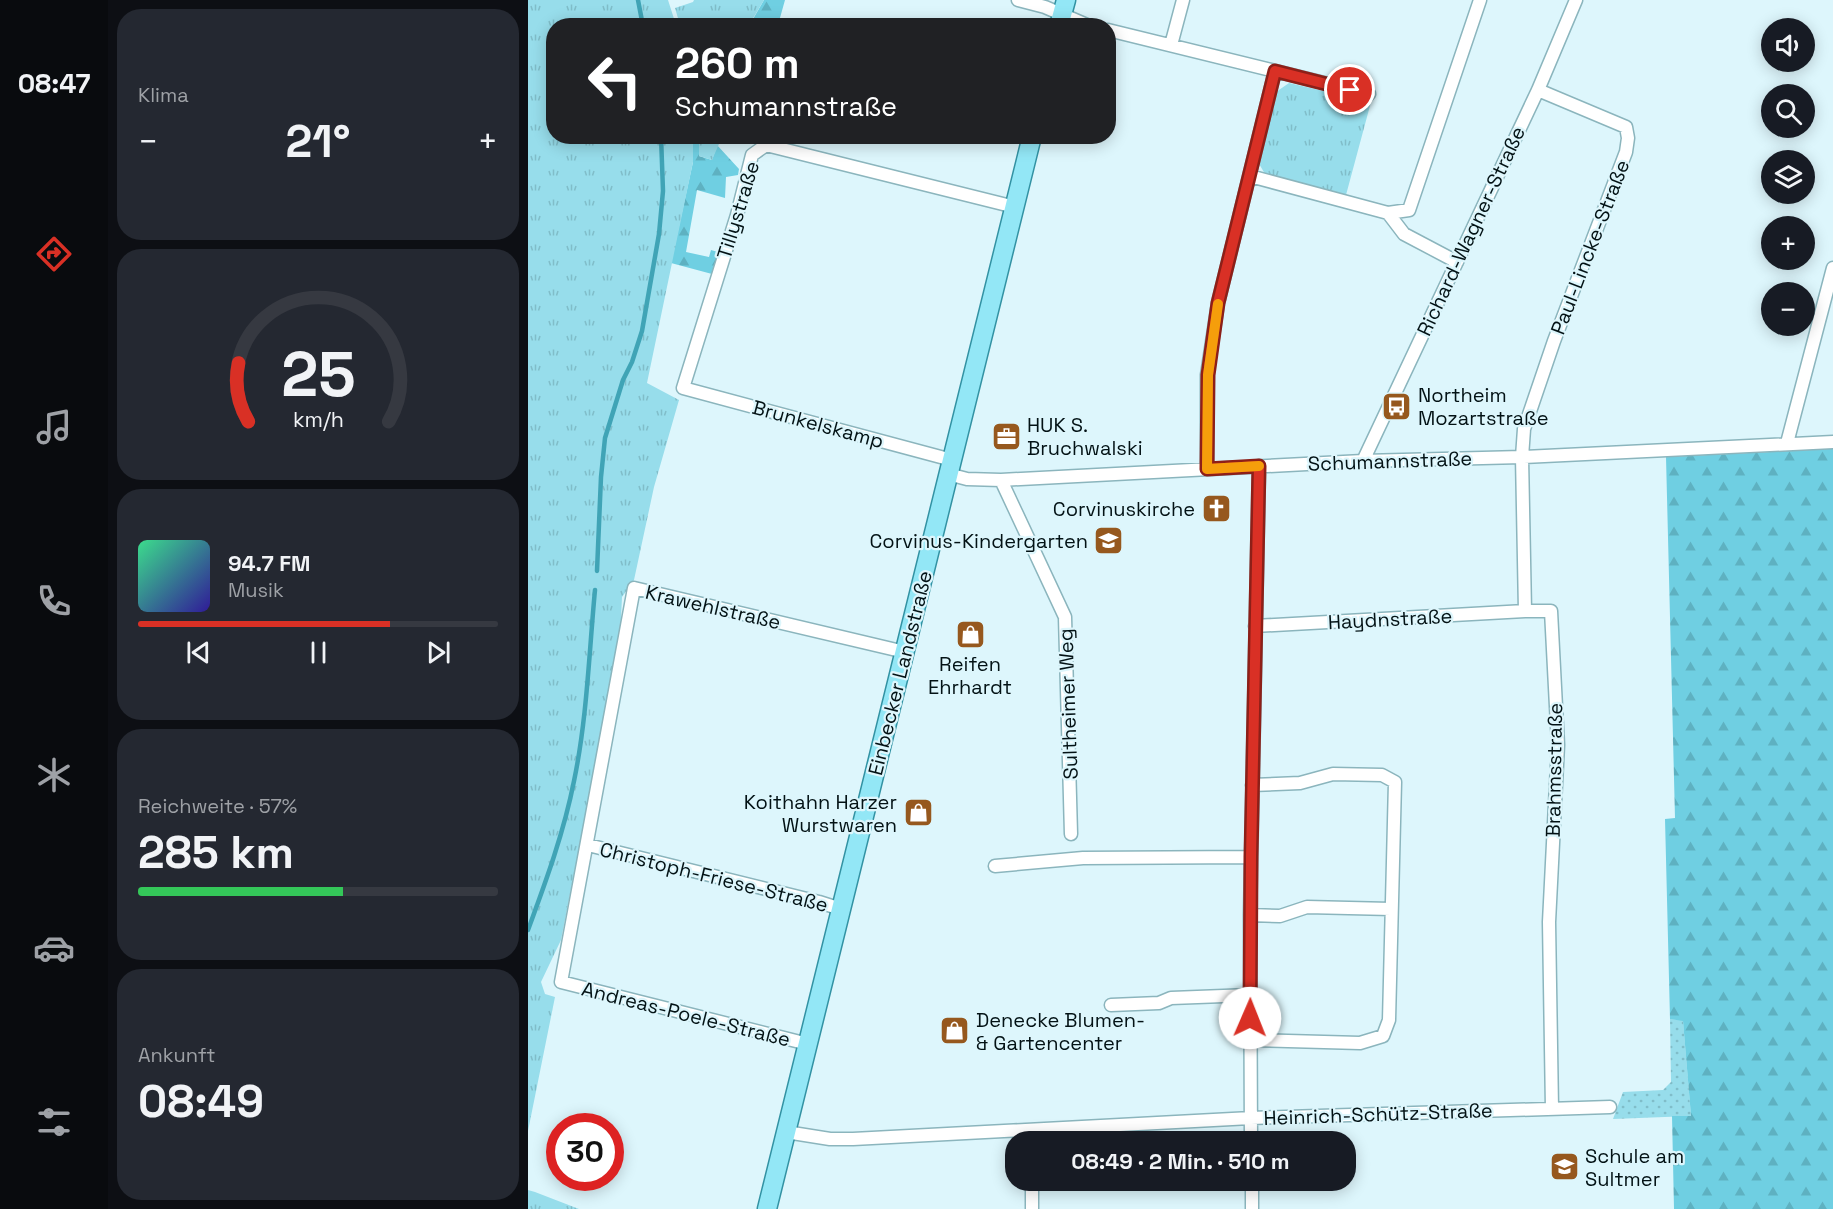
<!DOCTYPE html>
<html lang="de">
<head>
<meta charset="utf-8">
<style>
  body { margin:0; font-family:"Space Grotesk",sans-serif; background:#242831; color:#f1f3f6; height:100vh; display:flex; flex-direction:column; font-size:22px; white-space:nowrap }
  * { box-sizing:border-box; margin:0 }
  p { font-size:20px; color:#9ea1a6 }
  .icon { flex:none; width:33px; height:33px; fill:none; stroke:currentColor; stroke-width:2; stroke-linecap:round; stroke-linejoin:round }
  .map { position:relative; flex:1; overflow:hidden }
  .side { display:flex; flex-direction:column; gap:9px; padding:9px; background:#0d0f14; width:420px }
  .side>* { flex:none }
  .hud { position:absolute; left:18px; top:18px; width:570px; height:126px; border-radius:24px; box-shadow:0 3px 15px #0003; background:#202124; color:#fff; overflow:hidden }
  .buttons { position:absolute; left:1233px; top:18px; display:grid; gap:12px }
  .buttons a { display:grid; place-items:center; width:54px; height:54px; border-radius:50%; background:#171b24; box-shadow:0 3px 15px #0003; font-size:30px }
  .speed { position:absolute; left:18px; top:1113px; display:flex; gap:12px; font-size:30px; font-weight:700; text-align:center }
  .speed>* { display:grid; place-content:center; width:78px; height:78px; border-radius:50%; background:#171b24; box-shadow:0 3px 15px #0003; line-height:1 }
  .speed .limit { border:9px solid #d22; background:#fff; color:#111 }
  .pin { position:absolute; display:grid; place-items:center; width:51px; height:51px; color:#fff; margin:-26px; border:3px solid #fff; border-radius:50%; box-shadow:0 2px 6px #0007 }
  .me { position:absolute; width:66px; margin:-33px; rotate:1deg; stroke-linejoin:round; filter:drop-shadow(0 0 4px #0008) }
  .turn { display:flex; align-items:center; gap:21px; height:126px; padding:0 30px; font-size:27px }
  .turn .icon { width:78px; height:78px; stroke-width:2.5 }
  .turn b { display:block; font-size:42px; line-height:51px }
  .big { font-size:45px; font-weight:700; line-height:1.1 }
  .side .card { flex:1; display:flex; flex-direction:column; justify-content:center; gap:9px; min-width:0; padding:0 21px; border-radius:24px; background:#242831 }
  .side .dial { align-items:center; gap:0 }
  .dial svg { height:156px; overflow:visible; fill:none; stroke:#363941; stroke-width:7; stroke-linecap:round; text-anchor:middle }
  .dial text { fill:#f1f3f6; stroke:none }
  .song { display:flex; align-items:center; gap:18px }
  .cover { width:72px; height:72px; border-radius:9px; background:linear-gradient(135deg,hsl(150 70% 55%),hsl(250 70% 35%)) }
  .played { height:6px; border-radius:3px; background:linear-gradient(90deg,#d93025 70%,#363941 70%) }
  .keys { display:flex; justify-content:space-around; direction:ltr }
  .heat { display:flex; justify-content:space-between; align-items:center; font-size:33px; direction:ltr }
  .charge { height:9px; border-radius:4px; background:linear-gradient(90deg,#34c759 57%,#363941 0) }
  .trip { position:absolute; left:477px; top:1131px; width:351px; height:60px; border-radius:24px; background:#171b24; box-shadow:0 3px 15px #0003; font-weight:700; line-height:60px; text-align:center }
  main { display:flex; flex:1; min-height:0 }
  .dock { display:flex; flex-direction:column; width:108px; justify-content:space-around; align-items:center; background:#090b0e; color:#9ea1a6 }
  .dock .icon { width:42px; height:42px }
  .dock .selected { color:#d93025 }
  .dock b { font-size:27px; color:#f1f3f6 }
  .map>svg:first-child { display:block }
</style>
</head>
<body>
<main>
<nav class="dock">
<b>08:47</b>
<svg class="icon selected" aria-label="directions" viewBox="0 0 24 24"><path d="M12 3l9 9-9 9-9-9zM9 14v-3h6M13 9l2 2-2 2"/></svg>
<svg class="icon" aria-label="music" viewBox="0 0 24 24"><path d="M9 18V5l10-2v13"/><circle cx="6" cy="18" r="3"/><circle cx="16" cy="16" r="3"/></svg>
<svg class="icon" aria-label="phone" viewBox="0 0 24 24"><path d="M5 4h4l2 5-3 2q2 4 5 5l2-3 5 2v4C11 20 4 13 5 4z"/></svg>
<svg class="icon" aria-label="climate" viewBox="0 0 24 24"><path d="M12 3v18M4 7l16 10M4 17L20 7"/></svg>
<svg class="icon" aria-label="car" viewBox="0 0 24 24"><path d="M5 17H2v-5l4-1 3-4h7l3 4 3 1v5h-3M9 17h6M6 11h13"/><circle cx="7" cy="17" r="2"/><circle cx="17" cy="17" r="2"/></svg>
<svg class="icon" aria-label="filters" viewBox="0 0 24 24"><path d="M4 7h16M4 17h16"/><circle cx="9" cy="7" r="2"/><circle cx="15" cy="17" r="2"/></svg>
</nav>
<section class="side">
<div class="card"><p>Klima</p>
<div class="heat"><a>−</a><b class="big">21°</b><a>+</a></div>
</div>
<div class="card dial"><svg viewBox="0 0 100 80">
<path d="M14 69A42 42 0 1 1 86 69"/>
<path d="M14 69A42 42 0 0 1 9 39" stroke="#d93025"/>
<text x="50" y="56" font-size="32" font-weight="700">25</text>
<text x="50" y="72" font-size="11">km/h</text>
</svg></div>
<div class="card">
<div class="song"><i class="cover"></i><div><b>94.7 FM</b><p>Musik</p></div></div>
<div class="played"></div>
<div class="keys"><svg class="icon" aria-label="previous" viewBox="0 0 24 24"><path d="M18 5L8 12l10 7zM5 5v14"/></svg><svg class="icon" aria-label="pause" viewBox="0 0 24 24"><path d="M8 5v14M16 5v14"/></svg><svg class="icon" aria-label="next" viewBox="0 0 24 24"><path d="M6 5l10 7-10 7zM19 5v14"/></svg></div>
</div>
<div class="card"><p>Reichweite · 57%</p><b class="big">285 km</b><div class="charge"></div></div>
<div class="card"><p>Ankunft</p><b class="big">08:49</b></div>
</section>
<div class="map">
<svg width="1305" height="1209" viewBox="0 0 1305 1209">
  <defs>
    <pattern id="grass-dots" width="8" height="8" patternUnits="userSpaceOnUse" patternTransform="scale(1.5)"><rect width="8" height="8" fill="#97ddeb"/><path d="M2 2h.1M6 6h.1" fill="none" stroke="#80bdc9" stroke-width="1.8" stroke-linecap="round"/></pattern>
    <pattern id="forest-firs" width="22" height="20" patternUnits="userSpaceOnUse" patternTransform="scale(1.5)"><rect width="22" height="20" fill="#6fcfe2"/><path d="M5 1l3.5 6h-7zM16 11l3.5 6h-7z" fill="#5eb1c1"/></pattern>
    <pattern id="park-tufts" width="24" height="20" patternUnits="userSpaceOnUse" patternTransform="scale(1.5)"><rect width="24" height="20" fill="#97ddeb"/><path d="M3 7l-1-3M5 7V3M7 7l1-3M15 17l-1-3M17 17v-4M19 17l1-3" fill="none" stroke="#80bdc9"/></pattern>
  </defs>
  <rect width="100%" height="100%" fill="#ddf6fc"/>
  <path fill="url(#grass-dots)" d="M1142,1019L1155,1020L1163,1116L1085,1119L1095,1092L1135,1090L1143,1082Z"/>
  <path fill="url(#forest-firs)" d="M236,0H257L250,25L221,26Z
    M165,137H171V156L184,160L189,145L211,169L210,175L198,177L197,198L169,190L158,252L181,257L183,250L190,252L184,274L143,263L165,162Z
    M1301,435H1305V1209H1146L1144,1116H1163L1155,1021L1142,1019L1137,819L1147,818L1138,457L1301,449Z"/>
  <path fill="url(#park-tufts)" d="M0,0H140L148,25L26,26V136L165,137V162L119,383L151,400L126,487L106,580L94,597L92,639L33,940L13,982L17,994L27,997L0,1131Z
    M166,0H236L221,25H152L147,8L165,2Z
    M761,83L843,102L818,195L737,174L730,162L748,92Z
    M171,137H194L184,160L171,156Z
    M0,1190L7,1192L51,1209H0Z"/>
  <g fill="none" stroke-linecap="round" stroke-linejoin="round">
    <path stroke="#40a4b6" stroke-width="4.5" d="M110,0L115,26
      M69,571L73,477L77,438L95,380L104,362L114,331L131,234L135,191L133,136
      M0,930C18,881 36,832 46,781C59,719 61,653 67,590"/>
    <defs>
      <path id="minor" d="M490,0L517,7L561,26
        M580,30L841,94
        M643,45L655,0
        M1010,90L1098,127L1100,138L1098,152L1026,341L996,429L994,457L997,611H1023L1030,745L1021,922L1024,1109
        M722,176L860,213L876,234L929,262
        M860,213L881,210L952,0
        M1259,443L1305,268
        M424,460L155,388L209,215L224,155L238,145L487,207
        M835,461L1010,90L1048,0
        M679,469V375L690,303L747,71
        M420,474L439,479L473,480L835,461L994,457L1305,442
        M473,480L537,617L543,834
        M727,626L997,611
        M60,845L291,902L313,909
        M467,866L555,858L723,857
        M722,915L752,916L779,907L863,909
        M583,1005L631,1003L643,998L722,995
        M722,1040L832,1043L855,1036L861,1020L867,782L854,775L805,774L772,783L724,785
        M280,1044L33,982L106,588L377,652
        M258,1132L302,1139H325L723,1118L1082,1107
        M723,1142L722,915L731,466
        M504,1180V1209
        M724,1180V1209"/>
      <path id="primary" d="M531,26L538,0
        M239,1209L504,136"/>
    </defs>
    <use href="#minor" stroke="#8bb5bd" stroke-width="15"/>
    <use href="#primary" stroke="#3292a3" stroke-width="21"/>
    <use href="#minor" stroke="#fff" stroke-width="12"/>
    <use href="#primary" stroke="#93e7f6" stroke-width="18"/>
  </g>
  <g fill="none" stroke-linecap="round" stroke-linejoin="round">
    <defs>
      <path id="route" d="M722,1018L723,857L731,466L679,469L680,375L690,303L747,71L822,90"/>
    </defs>
    <use href="#route" stroke="#8d1f18" stroke-width="15"/>
    <use href="#route" stroke="#d93025" stroke-width="10"/>
    <path stroke="#f59e0b" stroke-width="10" d="M690,304L680,375L679,469L731,466"/>
  </g>
  <defs>
    <symbol id="bus-square" viewBox="-11 -11 22 22"><rect x="-9" y="-9" width="18" height="18" rx="4" fill="#96581e" stroke="#ddf6fc"/><path d="M-5-6H5V4H4V6H2V4H-2V6H-4V4H-5ZM-3.5-4V0h7V-4ZM-3.5 1.2v1.5H-2V1.2ZM2 1.2v1.5H3.5V1.2Z" fill="#fff"/></symbol>
    <symbol id="office-square" viewBox="-11 -11 22 22"><rect x="-9" y="-9" width="18" height="18" rx="4" fill="#96581e" stroke="#ddf6fc"/><path d="M-6-3h4V-5.5h4V-3h4V5H-6ZM-1-4.5V-3h2v-1.5ZM-6 0V1H6V0Z" fill="#fff"/></symbol>
    <symbol id="church-square" viewBox="-11 -11 22 22"><rect x="-9" y="-9" width="18" height="18" rx="4" fill="#96581e" stroke="#ddf6fc"/><path d="M-1.2-6h2.4v3.5h3.3v2.4h-3.3V6h-2.4V-.1h-3.3v-2.4h3.3Z" fill="#fff"/></symbol>
    <symbol id="school-square" viewBox="-11 -11 22 22"><rect x="-9" y="-9" width="18" height="18" rx="4" fill="#96581e" stroke="#ddf6fc"/><path d="M0-5L7-2L0 1L-7-2ZM-4 1L0 2.5L4 1V4Q0 6-4 4Z" fill="#fff"/></symbol>
    <symbol id="shop-square" viewBox="-11 -11 22 22"><rect x="-9" y="-9" width="18" height="18" rx="4" fill="#96581e" stroke="#ddf6fc"/><path d="M-5-2.5h2.3a2.7 3.5 0 0 1 5.4 0H5L5.5 6h-11ZM-1.5-2.5h3a1.5 2.3 0 0 0-3 0Z" fill="#fff"/></symbol>
  </defs>
  <g fill-rule="evenodd">
    <use href="#bus-square" x="852" y="390" width="33" height="33"/>
    <use href="#office-square" x="462" y="420" width="33" height="33"/>
    <use href="#church-square" x="672" y="492" width="33" height="33"/>
    <use href="#school-square" x="564" y="524" width="33" height="33"/>
    <use href="#shop-square" x="426" y="618" width="33" height="33"/>
    <use href="#shop-square" x="374" y="796" width="33" height="33"/>
    <use href="#shop-square" x="410" y="1014" width="33" height="33"/>
    <use href="#school-square" x="1020" y="1150" width="33" height="33"/>
  </g>
  <g text-anchor="middle" dominant-baseline="central" stroke-width="4.5" stroke-linejoin="round" paint-order="stroke">
    <g font-size="20" fill="#031215" stroke="#ddf6fc">
      <text transform="translate(210 210) rotate(-73)">Tillystraße</text>
      <text transform="translate(943 231) rotate(-65)">Richard-Wagner-Straße</text>
      <text transform="translate(1062 247) rotate(-69)">Paul-Lincke-Straße</text>
      <text transform="translate(290 424) rotate(15)">Brunkelskamp</text>
      <text transform="translate(862 461) rotate(-2)">Schumannstraße</text>
      <text transform="translate(185 607) rotate(13)">Krawehlstraße</text>
      <text transform="translate(862 619) rotate(-3)">Haydnstraße</text>
      <text transform="translate(372 673) rotate(-76)">Einbecker Landstraße</text>
      <text transform="translate(540 704) rotate(-92)">Sultheimer Weg</text>
      <text transform="translate(1026 770) rotate(-89)">Brahmsstraße</text>
      <text transform="translate(186 877) rotate(14)">Christoph-Friese-Straße</text>
      <text transform="translate(158 1014) rotate(14)">Andreas-Poele-Straße</text>
      <text transform="translate(850 1114) rotate(-2)">Heinrich-Schütz-Straße</text>
    </g>
    <g font-size="20" fill="#031215" stroke="#ddf6fc" text-anchor="start">
      <text x="890" y="395">Northeim<tspan x="890" dy="23">Mozartstraße</tspan></text>
      <text x="499" y="425">HUK S.<tspan x="499" dy="23">Bruchwalski</tspan></text>
      <text x="667" y="509" text-anchor="end">Corvinuskirche</text>
      <text x="560" y="541" text-anchor="end">Corvinus-Kindergarten</text>
      <text x="442" y="664" text-anchor="middle">Reifen<tspan x="442" dy="23">Ehrhardt</tspan></text>
      <text x="369" y="802" text-anchor="end">Koithahn Harzer<tspan x="369" dy="23">Wurstwaren</tspan></text>
      <text x="448" y="1020">Denecke Blumen-<tspan x="448" dy="23">&amp; Gartencenter</tspan></text>
      <text x="1057" y="1156">Schule am<tspan x="1057" dy="23">Sultmer</tspan></text>
    </g>
  </g>
</svg>
<div class="buttons">
<a><svg class="icon" aria-label="sound" viewBox="0 0 24 24"><path d="M4 9h4l5-4v14l-5-4H4zM17 9q2 3 0 6"/></svg></a>
<a><svg class="icon" aria-label="search" viewBox="0 0 24 24"><circle cx="10" cy="10" r="6"/><path d="M15 15l6 6"/></svg></a>
<a><svg class="icon" aria-label="layers" viewBox="0 0 24 24"><path d="M12 4l9 5-9 5-9-5zM3 14l9 5 9-5"/></svg></a>
<a>+</a>
<a>−</a>
</div>
<div class="speed"><div class="limit">30</div></div>
<div class="pin" style="left:822px;top:90px;background:#d93025"><svg class="icon" aria-label="arrive" viewBox="0 0 24 24"><path d="M6 21V4h12l-3 4 3 4H6"/></svg></div>
<svg class="me" style="left:722px;top:1018px" viewBox="-20 -20 40 40"><circle r="19" fill="#fff"/><path d="M0-13L10 11 0 6-10 11z" fill="#d93025"/></svg>
<div class="trip">08:49 · 2 Min. · 510 m</div>
<div class="hud">
<div class="turn"><svg class="icon" aria-label="left" viewBox="0 0 24 24"><path d="M17 20v-9H6M10 6l-5 5 5 5"/></svg><div><b>260 m</b>Schumannstraße</div></div>
</div>
</div>
</main>
</body>
</html>
